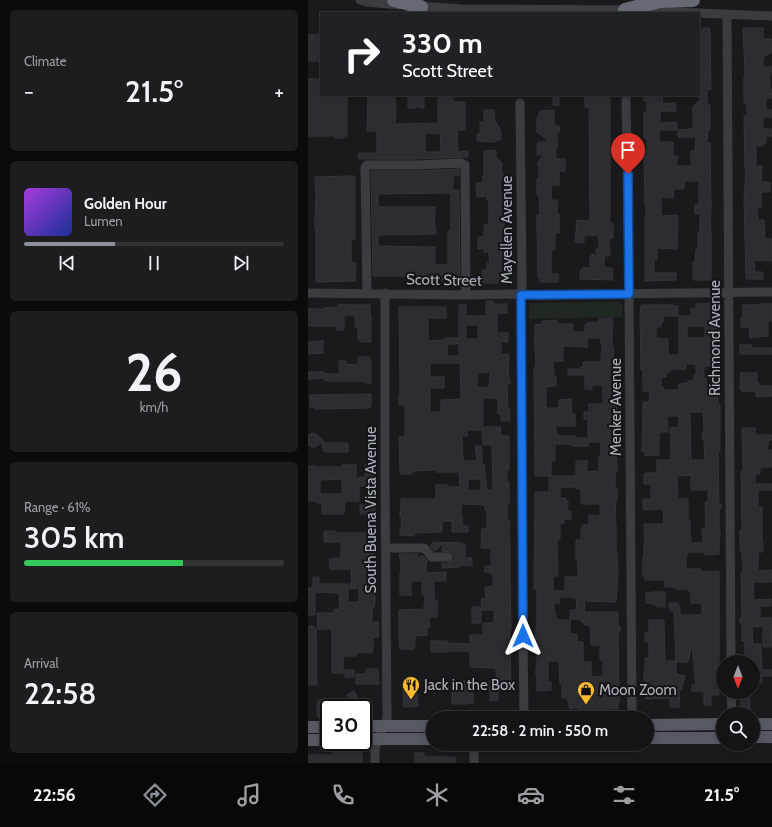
<!DOCTYPE html>
<html lang="en">
<head>
<meta charset="utf-8">
<style>
  body { margin:0; font-family:Cabin,sans-serif; background:#1d1d1f; color:#f1f3f6; height:100vh; display:flex; flex-direction:column; font-size:15px; white-space:nowrap }
  * { box-sizing:border-box; margin:0 }
  p { font-size:13px; color:#9d9ea1 }
  .icon { flex:none; width:22px; height:22px; fill:none; stroke:currentColor; stroke-width:2; stroke-linecap:round; stroke-linejoin:round }
  .map { position:relative; flex:1; overflow:hidden }
  .side { display:flex; flex-direction:column; gap:10px; padding:10px; background:#0b0b0c; width:308px }
  .side>* { flex:none }
  .guide { position:absolute; left:12px; top:12px; width:380px; height:84px; border-radius:0px; box-shadow:0 2px 6px #0003,0 0 0 1px #333335; background:#202124; color:#fff; overflow:hidden }
  .needle { width:26px; rotate:180deg }
  .buttons { position:absolute; left:408px; top:655px; display:grid; gap:8px }
  .buttons a { display:grid; place-items:center; width:44px; height:44px; border-radius:50%; background:#141416; box-shadow:0 2px 6px #0003,0 0 0 1px #333335; font-size:20px }
  .speed { position:absolute; left:12px; top:699px; display:flex; gap:8px; font-size:20px; font-weight:700; text-align:center }
  .speed>* { display:grid; place-content:center; width:52px; height:52px; border-radius:50%; background:#141416; box-shadow:0 2px 6px #0003,0 0 0 1px #333335; line-height:1 }
  .speed .limit { border:2px solid #111; border-radius:6px; background:#fff; color:#111 }
  .pin { position:absolute; display:grid; place-items:center; width:34px; height:34px; color:#fff; margin:-41px -17px; border-radius:50% 50% 50% 0; rotate:-45deg; box-shadow:0 0 4px #0007 }
  .pin .icon { rotate:45deg }
  .me { position:absolute; width:44px; margin:-22px; rotate:0deg; stroke-linejoin:round; filter:drop-shadow(0 0 3px #0008) }
  .turn { display:flex; align-items:center; gap:14px; height:84px; padding:0 16px; font-size:18px }
  .turn .icon { width:52px; height:52px; stroke-width:2.5 }
  .turn b { display:block; font-size:28px; line-height:34px }
  .big { font-size:30px; font-weight:600; line-height:1.1 }
  .side .tile { flex:1; display:flex; flex-direction:column; justify-content:center; gap:6px; min-width:0; padding:0 14px; border-radius:6px; background:#1d1d1f }
  .side .dial { align-items:center; gap:0 }
  .dial b { font-size:52px; line-height:1 }
  .song { display:flex; align-items:center; gap:12px }
  .cover { width:48px; height:48px; border-radius:6px; background:linear-gradient(135deg,hsl(280 70% 55%),hsl(230 70% 35%)) }
  .played { height:4px; border-radius:2px; background:linear-gradient(90deg,#8c9099 35%,#333335 35%) }
  .keys { display:flex; justify-content:space-around; direction:ltr }
  .heat { display:flex; justify-content:space-between; align-items:center; font-size:22px; direction:ltr }
  .charge { height:6px; border-radius:3px; background:linear-gradient(90deg,#34c759 61%,#333335 0) }
  .trip { position:absolute; left:118px; top:711px; width:228px; height:40px; border-radius:20px; background:#141416; box-shadow:0 2px 6px #0003,0 0 0 1px #333335; font-weight:600; line-height:40px; text-align:center }
  .tab-bar { display:flex; height:64px; justify-content:space-around; align-items:center; background:#080809; color:#9d9ea1 }
  .tab-bar .icon { width:28px; height:28px }
  .tab-bar .active { color:#8c9099 }
  .tab-bar b { font-size:18px; color:#f1f3f6 }
  main { display:flex; flex:1; min-height:0 }
  .map>svg:first-child { display:block }
</style>
</head>
<body>
<main>
<section class="side">
<div class="tile"><p>Climate</p>
<div class="heat"><a>−</a><b class="big">21.5°</b><a>+</a></div>
</div>
<div class="tile">
<div class="song"><i class="cover"></i><div><b>Golden Hour</b><p>Lumen</p></div></div>
<div class="played"></div>
<div class="keys"><svg class="icon" aria-label="previous" viewBox="0 0 24 24"><path d="M18 5L8 12l10 7zM5 5v14"/></svg><svg class="icon" aria-label="pause" viewBox="0 0 24 24"><path d="M8 5v14M16 5v14"/></svg><svg class="icon" aria-label="next" viewBox="0 0 24 24"><path d="M6 5l10 7-10 7zM19 5v14"/></svg></div>
</div>
<div class="tile dial"><b>26</b><p>km/h</p></div>
<div class="tile"><p>Range · 61%</p><b class="big">305 km</b><div class="charge"></div></div>
<div class="tile"><p>Arrival</p><b class="big">22:58</b></div>
</section>
<div class="map">
<svg width="464" height="763" viewBox="0 0 464 763">
  <rect width="100%" height="100%" fill="#1a1a1d"/>
  <path fill="#1f2921" d="M311,302L314,305V317L221,319V307L224,303Z"/>
  <path fill="#2d2d31" stroke="#343439" fill-rule="evenodd" d="M394,28H401L402,32L403,89L399,90V105H402V129H400L399,143H402L403,199V214H402L403,232V280H385V262H387L388,249H390V232H392V214H387V205H391V181H376V189H366L365,198L353,197V216L369,215V217H370L369,249L349,248V260H346V273H368V280L337,281V217H338V205H337L336,151H339V138H336V112H339V101H336V95H354L355,104L367,103L368,111H352V123L369,122V130H351V142H365V156H369V166H383V151H387L388,137H370V130L385,129V107L394,98H391V32H394Z
    M435,28H455V39H463V43H464V51L462,52L463,53L455,57V67H464V73H462V90H464V98H458V110H464V117H455V129H464V136H458V143H455V146H448V166H454L453,182H461L462,184V192H453V207H449L450,220H456L457,239H464V261L446,260L447,272H455V279H438L436,199L438,170H437L436,116H439V104H437V102H436V76H437Z
    M13,34V61H0V35Z
    M0,79H13V95H39V136H36V138H27V136H0Z
    M60,95H87V104H88L87,124L130,123V96H145V102H157V130H149L150,152L160,151V157L108,159H51L50,153H69V131H59ZM119,133L132,134L133,152H117V134H119Z
    M103,95H112V96H116V108L108,106V108H100V96H103Z
    M302,95V223L305,224V238L301,239L302,256H296V268H304L305,280L272,279V272L274,268H282V257L284,254L289,257L288,249H291V237H290V235H276V243L267,242L269,220L282,221L281,107H277V96Z
    M251,96V105H245V97Z
    M176,110H186V119L193,131V140H188V142L169,141V135L172,134V122H176Z
    M246,110V125L251,126L252,131H249V149L247,147L248,159H257V171H251V185H243V200H249V214H251V233H247V250H244L243,256V274H250V282H232V278H230L229,233V215H232L231,195H229V179H231V166L229,164L235,155H229V146L230,142H241L228,131L229,130V118H230V114H232V111Z
    M188,150V157L194,163L193,173H195V181H192L193,198H195V204H193V216H196V230H194V246H195L196,260H193V271H196V279H193V283H175L174,270H179V263H182L181,252H176V248L170,249V237H176V225L181,224V200H179V196L169,197L168,183H175V176H176V151Z
    M151,169V176H145V190H151L152,279L132,280V276H65L63,171H108ZM143,193V231H140V265H127V247L70,246V235L128,234L126,217H127V207H70V194Z
    M40,176H47V239H43V262L48,263L47,281L8,282V229H7V217L8,200V186H7V177Z
    M178,301H185V304H199V313H189V333H200V342H193V354H201L200,378H202V384H199L200,409H202V421H193V414H190V398H175V427H193L192,436H201V470H199V482H201V504H199V520H202V526H201V538H202V581L203,623V630H202L203,690L190,691V700L182,701V691H181V681H188V668L162,667V651H139V652H123V641H139V643L162,644V635H175V623H186V610H174L173,599H178L177,587L185,586V574H183V572H177V566H183V548H173L174,529H179V510H177V505L153,504V516H154L155,526H160V532H144V521H134V532L107,533L106,536L92,535V528H93L94,517H92V511H93V499H128V485H140L141,487H152L151,472H128V470L104,471V474H92L91,437H97V405H91V395H92L91,307H138V318H120V341L137,340V338H151V305H158V316H178ZM158,325H170V339H158ZM139,344H151V356H139ZM122,363H152L153,399L133,400V412H122V388H136V377H122ZM182,372L181,388L169,387L170,373ZM159,430H174L175,445H184L185,490H179L176,464H174V453L173,446H167L169,461H155L154,436H159ZM160,479H173V490L160,491Z
    M409,303L410,317V323H408L409,335L410,355H408V366H396V378H398L399,385L401,384V387H409L410,402V404H412V451H410L411,504H413V509H411V531H412V537H411V554L396,555V552H379V557H378V569H393V572L411,571V695H403V705H396V691H384V685H388L384,645L380,662H368L366,611H362L361,603H370V606H372V615H394V603H383V591H381V589H368V587H357V580H337V576H335V557H336V544H337L336,524H356L355,509L335,510V499H343V484H336V474H337V473H349V460H363L362,428L371,427V416H359L360,432H351V455L337,456V452H334L335,402H342L341,391H335V370H333V366L332,317L333,305H366V306H370V316H355V322H353V327H348V338L360,339V355H371V316H383V309H388V304ZM379,326H397V338H379ZM378,364H388V375H386V381H380V383L371,384V390H355V387H353V377H358V373L362,372V369H378ZM382,412H395L396,432H394L395,440H396L397,460H383ZM383,475V490H400V502H397L398,528H394L395,543H383V537H382V520H380V499H370L369,476Z
    M38,304V305H62V316H63V342H53V340H50V327H47V315H36V330H29V326H0V309H15V308L30,307V305Z
    M452,304H464V321H460V336L442,338L441,327H433V318H435V305H452Z
    M304,318V322H305V329H304V346H305L306,362H307V365L308,375L309,429H308L309,472H307V489H309V501H308L307,523H308V551H309L310,573L308,602L277,601L276,612H310V626H312V632L310,633L311,703H310V709H299V715H291V710H277V712H270V707L262,709L259,698H254V684H252L251,661H240V682H243V690L229,691V676H228V667H229V648H227L228,627H229V590L226,589L227,492H241V476H268V461H279V472L291,471V456H293V442H280V446H264L263,444H247V461H243V476H227L226,368H227L228,363L226,337H227V325L234,324V321L249,320V324H265V332H277V325H279V323L291,322V319ZM279,338H292L293,343H294V354H293V362H275V367L272,368V369H260V375H277V389H284V385H295V404H281V412H276V419H280V438H267V436H250L247,426H267V414H264L263,399L251,400V408H238V387L248,386V376H246L245,361H255V346L279,347ZM252,487H269V489H273V504H292V516L281,515V525H275V528H273V540H268V560L270,561V577H257V591H245V576H250L249,539H252V524L256,523V519H263V511H260V501H258V498H252ZM251,597H265V598H269L268,610H262V619H273V622H276V625H282L283,645H292V660H295V676L289,677L283,676V662H275V642H269V634H262V620H248V613H246V603H252Z
    M10,341H15V353L0,354V342Z
    M432,345H444V348H464V354H432Z
    M50,357H62V361H63V383H58V382L52,381H17V374H31V361H38V364L50,365Z
    M0,372H16V378L0,379Z
    M433,373H449V383H451V386H463L464,396L448,397V392L433,391V389H432Z
    M63,394V406H62V408L7,409V407H2V395Z
    M434,428H447V435H464V440H461L459,450H464V467H452V474H447V484H464V490H450V507H454V542H455V552H450V571L464,570V582H445L446,600L463,599V606H452V618H463L464,647H455V626L444,627L445,644H453L454,670H464V676H454V683H445V662H437V641H434V623H432V618H434L433,573H435V561H434V551H432V530H434L433,471H435Z
    M4,433L8,434L18,443H40V452H16V448H14V442L7,447H3L0,445V435Z
    M57,464H66L65,486H51V501H37L36,514H14V503H9V501H0V466H9V467H34V465H48V478L57,477ZM34,479V494H12V480Z
    M52,505H67V514H52Z
    M19,531H27V532L29,533H66V558H68V567H66V582H67V602L66,608H64V622H70L71,637L65,638V650H64V653L48,652V656H35V673H24V629H10L9,613H26V610L32,609L31,593L7,592V615H0V588H5V577H11V584H40V602H51V588L42,589V583H44L43,569H22L21,559L33,558V542H16V532Z
    M126,542L154,543V544H157V558H164V566L152,565V567L134,568V563H140L145,560L146,557L145,554L143,552L134,551L135,543L127,551L122,546Z
    M91,554H110V559L114,555L119,560V563H118V573L138,572V581H126V600H129V617H121L122,627L119,628V635L107,636V646H106V649H92L91,639V610L116,609V605H117V595H114V581H103V595H92V572H93V560H92Z
    M344,592H357V607H349V605H346V604L338,603V593H344Z
    M164,607H173V623H164Z
    M341,620H356L357,661H368V674L377,676L373,690H371L372,707H362V698L338,699L337,679H336V672H337V658H341V642H337V633H341Z
    M2,625L8,628L9,685H0V629Z
    M58,669H70L71,684H48V674H58Z
    M37,670H46V677H37Z
    M144,681H160V693H165V703H160V704H144Z
    M97,687H108V694H109L110,706L96,707L95,688H97Z
    M46,691L49,696L48,697L49,698L43,702L39,695Z
    M433,698H442V711H433Z
    M10,700H24V708H21V717H9V703H10Z
    M25,750H54V763H0V755H24Z
    M107,753H116V757H147V763H107Z"/>
  <g fill="none" stroke-linecap="round" stroke-linejoin="round">
    <path stroke="#3b3c42" stroke-width="9" d="M52,0L59,2L92,5
      M109,6L155,9L317,10L464,16
      M419,14L423,662
      M318,95L321,294L324,718
      M212,103L214,283L213,303L215,636L216,718
      M0,293L158,295L207,294L220,295L464,292
      M59,293L57,168L59,165H108L153,163L157,165L158,295
      M78,548H116L124,557H140
      M423,692L424,714
      M166,744V763
      M67,763V748L79,718L77,478V293"/>
    <path stroke="#565962" stroke-width="12" d="M445,724H464
      M339,725L415,724
      M55,726H125
      M0,727H21
      M445,737H464
      M339,738H415
      M55,739H125
      M0,740H21"/>
    <path stroke="#666a74" stroke-width="14" d="M86,0L113,7
      M317,10L352,1L385,0"/>
  </g>
  <g fill="none" stroke-linecap="round" stroke-linejoin="round">
    <defs>
      <path id="route" d="M215,636L213,295L321,294L320,174"/>
    </defs>
    <use href="#route" stroke="#114b97" stroke-width="10"/>
    <use href="#route" stroke="#1a73e8" stroke-width="7"/>
  </g>
  <defs>
    <symbol id="restaurant-pin" viewBox="-11 -11 22 30"><path d="M0 17L-7.5 6A9.5 9.5 0 1 1 7.5 6Z" fill="#ffbb30" stroke="#151518"/><path d="M-5-6h1v4h1v-4h1v4h1v-4h1v5L-1.5 .5V6h-2V.5L-5-1ZM5-6V6H3V1.5H1.5Q1.5-4 5-6Z" fill="#111"/></symbol>
    <symbol id="shop-pin" viewBox="-11 -11 22 30"><path d="M0 17L-7.5 6A9.5 9.5 0 1 1 7.5 6Z" fill="#ffbb30" stroke="#151518"/><path d="M-5-2.5h2.3a2.7 3.5 0 0 1 5.4 0H5L5.5 6h-11ZM-1.5-2.5h3a1.5 2.3 0 0 0-3 0Z" fill="#111"/></symbol>
  </defs>
  <g fill-rule="evenodd">
    <use href="#restaurant-pin" x="93" y="675" width="20" height="27"/>
    <use href="#shop-pin" x="268" y="680" width="20" height="27"/>
  </g>
  <g text-anchor="middle" dominant-baseline="central" stroke-width="4" stroke-linejoin="round" paint-order="stroke">
    <g font-size="15" fill="#acb1bd" stroke="#151518">
      <text transform="translate(199 230) rotate(-90)">Mayellen Avenue</text>
      <text transform="translate(136 280) rotate(1)">Scott Street</text>
      <text transform="translate(407 338) rotate(-90)">Richmond Avenue</text>
      <text transform="translate(308 407) rotate(-90)">Menker Avenue</text>
      <text transform="translate(63 510) rotate(-90)">South Buena Vista Avenue</text>
    </g>
    <g font-size="15" fill="#acb1bd" stroke="#151518" text-anchor="start">
      <text x="116" y="685">Jack in the Box</text>
      <text x="291" y="690">Moon Zoom</text>
    </g>
  </g>
</svg>
<div class="buttons">
<a><svg class="needle" viewBox="-14 -14 28 28"><path d="M0-13l5 13h-10z" fill="#e53935"/><path d="M0 13l5-13h-10z" fill="#9d9ea1"/></svg></a>
<a><svg class="icon" aria-label="search" viewBox="0 0 24 24"><circle cx="10" cy="10" r="6"/><path d="M15 15l6 6"/></svg></a>
</div>
<div class="speed"><div class="limit">30</div></div>
<div class="pin" style="left:320px;top:174px;background:#d93025"><svg class="icon" aria-label="arrive" viewBox="0 0 24 24"><path d="M6 21V4h12l-3 4 3 4H6"/></svg></div>
<svg class="me" style="left:215px;top:636px" viewBox="-20 -20 40 40"><path d="M0-17L14 15 0 8-14 15z" fill="#1a73e8" stroke="#fff" stroke-width="4"/></svg>
<div class="trip">22:58 · 2 min · 550 m</div>
<div class="guide">
<div class="turn"><svg class="icon" aria-label="right" viewBox="0 0 24 24"><path d="M7 20v-9h11M14 6l5 5-5 5"/></svg><div><b>330 m</b>Scott Street</div></div>
</div>
</div>
</main>
<nav class="tab-bar">
<b>22:56</b>
<svg class="icon active" aria-label="directions" viewBox="0 0 24 24"><path d="M12 3l9 9-9 9-9-9zM9 14v-3h6M13 9l2 2-2 2"/></svg>
<svg class="icon" aria-label="music" viewBox="0 0 24 24"><path d="M9 18V5l10-2v13"/><circle cx="6" cy="18" r="3"/><circle cx="16" cy="16" r="3"/></svg>
<svg class="icon" aria-label="phone" viewBox="0 0 24 24"><path d="M5 4h4l2 5-3 2q2 4 5 5l2-3 5 2v4C11 20 4 13 5 4z"/></svg>
<svg class="icon" aria-label="climate" viewBox="0 0 24 24"><path d="M12 3v18M4 7l16 10M4 17L20 7"/></svg>
<svg class="icon" aria-label="car" viewBox="0 0 24 24"><path d="M5 17H2v-5l4-1 3-4h7l3 4 3 1v5h-3M9 17h6M6 11h13"/><circle cx="7" cy="17" r="2"/><circle cx="17" cy="17" r="2"/></svg>
<svg class="icon" aria-label="filters" viewBox="0 0 24 24"><path d="M4 7h16M4 17h16"/><circle cx="9" cy="7" r="2"/><circle cx="15" cy="17" r="2"/></svg>
<b>21.5°</b>
</nav>
</body>
</html>
